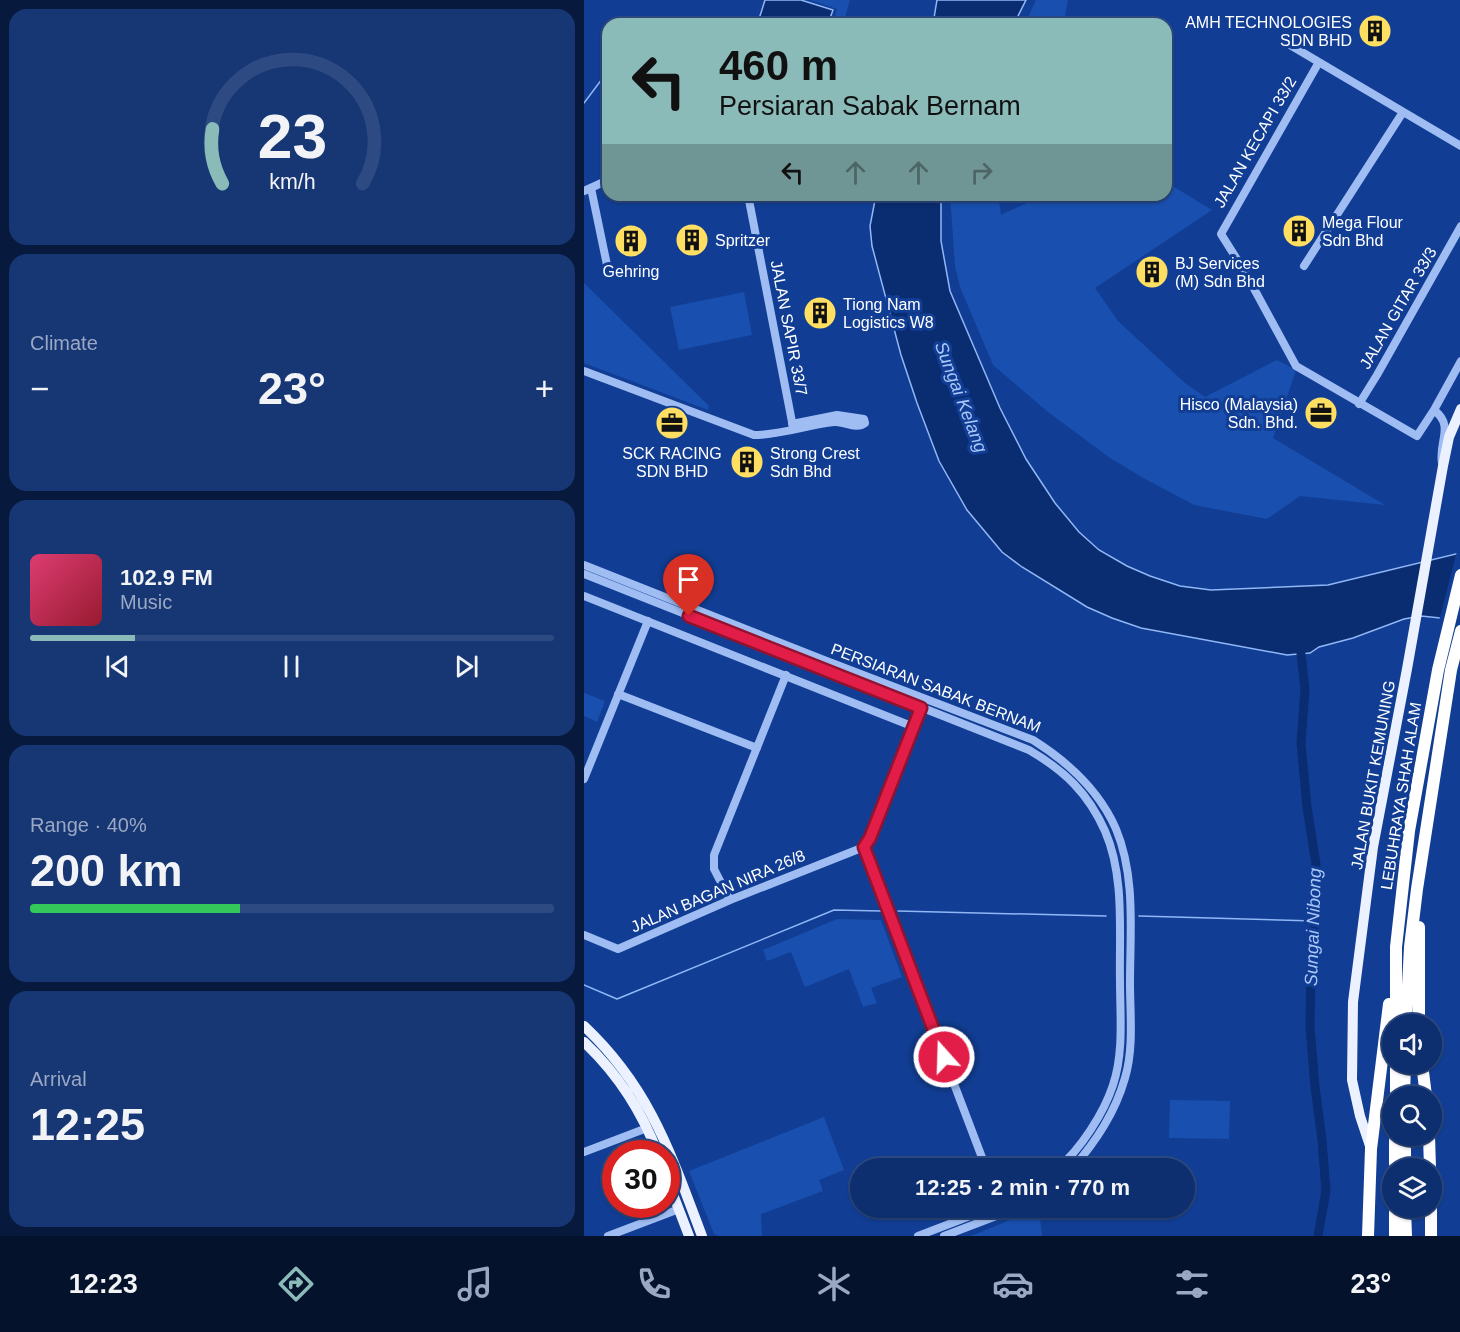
<!DOCTYPE html>
<html lang="en">
<head>
<meta charset="utf-8">
<style>
  body { margin:0; font-family:Arial,sans-serif; background:#163674; color:#f1f3f6; height:100vh; display:flex; flex-direction:column; font-size:22px; white-space:nowrap }
  * { box-sizing:border-box; margin:0 }
  p { font-size:20px; color:#9aa8c3 }
  .icon { flex:none; width:33px; height:33px; fill:none; stroke:currentColor; stroke-width:2; stroke-linecap:round; stroke-linejoin:round }
  .map { position:relative; flex:1; overflow:hidden }
  .panel { display:flex; flex-direction:column; gap:9px; padding:9px; background:#07193d; width:584px }
  .panel>* { flex:none }
  .hud { position:absolute; left:18px; top:18px; width:570px; height:183px; border-radius:18px; box-shadow:0 2px 4px #0004,0 0 0 2px #2d4a82; background:#8bbbb9; color:#111; overflow:hidden }
  .buttons { position:absolute; left:798px; top:1014px; display:grid; gap:12px }
  .buttons a { display:grid; place-items:center; width:60px; height:60px; border-radius:50%; background:#0d2e6f; box-shadow:0 2px 4px #0004,0 0 0 2px #2d4a82; font-size:30px }
  .speed { position:absolute; left:18px; top:1140px; display:flex; gap:12px; font-size:30px; font-weight:700; text-align:center }
  .speed>* { display:grid; place-content:center; width:78px; height:78px; border-radius:50%; background:#0d2e6f; box-shadow:0 2px 4px #0004,0 0 0 2px #2d4a82; line-height:1 }
  .speed .limit { border:9px solid #d22; background:#fff; color:#111 }
  .pin { position:absolute; display:grid; place-items:center; width:51px; height:51px; color:#fff; margin:-62px -26px; border-radius:50% 50% 50% 0; rotate:-45deg; box-shadow:0 0 6px #0007 }
  .pin .icon { rotate:45deg }
  .me { position:absolute; width:66px; margin:-33px; rotate:340deg; stroke-linejoin:round; filter:drop-shadow(0 0 4px #0008) }
  .turn { display:flex; align-items:center; gap:21px; height:126px; padding:0 18px; font-size:27px }
  .turn .icon { width:78px; height:78px; stroke-width:2.5 }
  .turn b { display:block; font-size:42px; line-height:51px }
  .lanes { display:flex; align-items:center; height:57px; padding:0 18px; background:#0003; justify-content:center; gap:30px; direction:ltr }
  .lanes .off { opacity:.35 }
  .big { font-size:45px; font-weight:600; line-height:1.1 }
  .panel .card { flex:1; display:flex; flex-direction:column; justify-content:center; gap:9px; min-width:0; padding:0 21px; border-radius:18px; background:#163674 }
  .panel .dial { align-items:center; gap:0 }
  .dial svg { height:156px; overflow:visible; fill:none; stroke:#2d4a82; stroke-width:7; stroke-linecap:round; text-anchor:middle }
  .dial text { fill:#f1f3f6; stroke:none }
  .song { display:flex; align-items:center; gap:18px }
  .cover { width:72px; height:72px; border-radius:9px; background:linear-gradient(135deg,hsl(340 70% 55%),hsl(350 70% 35%)) }
  .played { height:6px; border-radius:3px; background:linear-gradient(90deg,#8bbbb9 20%,#2d4a82 20%) }
  .keys { display:flex; justify-content:space-around; direction:ltr }
  .heat { display:flex; justify-content:space-between; align-items:center; font-size:33px; direction:ltr }
  .charge { height:9px; border-radius:4px; background:linear-gradient(90deg,#34c759 40%,#2d4a82 0) }
  .trip { position:absolute; left:266px; top:1158px; width:345px; height:60px; border-radius:30px; background:#0d2e6f; box-shadow:0 2px 4px #0004,0 0 0 2px #2d4a82; font-weight:600; line-height:60px; text-align:center }
  .menu { display:flex; height:96px; justify-content:space-around; align-items:center; background:#05122c; color:#9aa8c3 }
  .menu .icon { width:42px; height:42px }
  .menu .active { color:#8bbbb9 }
  .menu b { font-size:27px; color:#f1f3f6 }
  main { display:flex; flex:1; min-height:0 }
  .map>svg:first-child { display:block }
</style>
</head>
<body>
<main>
<section class="panel">
<div class="card dial"><svg viewBox="0 0 100 80">
<path d="M14 69A42 42 0 1 1 86 69"/>
<path d="M14 69A42 42 0 0 1 9 41" stroke="#8bbbb9"/>
<text x="50" y="56" font-size="32" font-weight="700">23</text>
<text x="50" y="72" font-size="11">km/h</text>
</svg></div>
<div class="card"><p>Climate</p>
<div class="heat"><a>−</a><b class="big">23°</b><a>+</a></div>
</div>
<div class="card">
<div class="song"><i class="cover"></i><div><b>102.9 FM</b><p>Music</p></div></div>
<div class="played"></div>
<div class="keys"><svg class="icon" aria-label="previous" viewBox="0 0 24 24"><path d="M18 5L8 12l10 7zM5 5v14"/></svg><svg class="icon" aria-label="pause" viewBox="0 0 24 24"><path d="M8 5v14M16 5v14"/></svg><svg class="icon" aria-label="next" viewBox="0 0 24 24"><path d="M6 5l10 7-10 7zM19 5v14"/></svg></div>
</div>
<div class="card"><p>Range · 40%</p><b class="big">200 km</b><div class="charge"></div></div>
<div class="card"><p>Arrival</p><b class="big">12:25</b></div>
</section>
<div class="map">
<svg width="877" height="1236" viewBox="0 0 877 1236">
  <rect width="100%" height="100%" fill="#113e94"/>
  <path fill="#194fae" d="M226,0H266L259,24H249L253,9Z
    M452,0H484L481,16L476,24H441Z
    M582,182L628,210L511,288L534,321L601,383L621,397L693,360L712,370L689,438L801,505L716,496L683,519L610,505L563,480L526,458L464,412L409,365L376,287L371,266L366,195H414L417,215L460,195H582Z
    M0,283L125,406L124,410L0,363Z
    M160,292L168,335L95,350L86,307Z
    M0,693L21,701L13,722L0,716Z
    M253,919L297,920L318,977L287,988L293,1003L279,1007L265,969L221,987L207,952L183,961L179,950Z
    M586,1100L646,1101L645,1139L585,1138Z
    M240,1117L260,1170L235,1180L239,1191L177,1214L178,1236H135L130,1234L105,1171Z
    M455,1208L458,1236H387Z"/>
  <path fill="#0a2c70" stroke="#90b7f6" stroke-width="1.5" d="M181,0H217L249,10L244,24H188L175,19Z
    M353,0H442L430,24H349Z
    M292,195H357V241L366,291L416,408L442,459L471,503L495,532L515,550L543,566L566,576L596,586L627,590L744,585L876,553V620L837,616L820,619L769,638L735,647L726,653L703,655L557,628L528,618L503,607L438,567L418,552L383,510L355,461L333,403L317,355L288,246L286,226Z"/>
  <path fill="#113e94" d="M877,550V623L855,621L873,551Z"/>
  <g fill="none" stroke-linecap="round" stroke-linejoin="round">
    <path stroke="#90b7f6" stroke-width="1.5" d="M0,103L24,71
      M314,911L522,916
      M555,916L731,921
      M0,985L33,999L250,910L297,911"/>
    <path stroke="#0a2c70" stroke-width="9" d="M716,645L721,689L717,743L723,807L732,864V903L727,962L726,1027L731,1087L738,1140L742,1191L734,1236"/>
    <path stroke="#9fbdf3" stroke-width="8" d="M701,38L706,45L877,146
      M735,62L637,234L661,272L712,366L833,436L850,410L877,361
      M7,188L23,265
      M0,191L24,180
      M164,195L209,427
      M720,266L819,112
      M0,371L170,435C197,435 223,425 250,422C260,421 272,430 281,423L280,419L253,415L208,424
      M775,404L793,375L877,226
      M850,410C871,426 854,442 858,463
      M0,565L240,660L449,740C484,762 515,790 532,829C552,877 546,932 546,983C546,1014 550,1048 541,1078C531,1113 512,1141 489,1168
      M0,574L445,750C481,771 504,793 521,831C541,877 535,932 536,981C536,1015 540,1052 529,1085C520,1113 496,1150 474,1168
      M0,596L330,727
      M34,694L173,748
      M338,705L286,838L280,847L402,1168
      M0,779L64,621
      M146,900L130,869V855L202,675
      M0,935L34,949L146,900L280,847
      M0,1152L63,1128
      M24,1236L95,1209
      M334,1236L407,1208
      M360,1236L433,1208"/>
    <path stroke="#ebf1ff" stroke-width="10" d="M0,1026C66,1088 87,1154 118,1236
      M0,1042C33,1073 58,1112 74,1154
      M787,1149L776,1116L768,1080L769,1002L789,847L823,669L859,466L865,437L877,409
      M82,1176L105,1236"/>
    <path stroke="#fff" stroke-width="12" d="M835,927V1024
      M812,1024V947L825,831L854,670L877,575
      M822,1024L826,947L833,889L867,670L877,631
      M838,1064L842,1096
      M812,1096V1064
      M820,1096L821,1064
      M821,1136V1168
      M845,1136L846,1168
      M811,1168V1136
      M821,1208L822,1236
      M847,1208V1236
      M784,1236L787,1149L805,1004
      M811,1236V1208"/>
  </g>
  <g fill="none" stroke-linecap="round" stroke-linejoin="round">
    <defs>
      <path id="route" d="M105,616L337,708L286,838L280,847L360,1057"/>
    </defs>
    <use href="#route" stroke="#92132f" stroke-width="15"/>
    <use href="#route" stroke="#e11d48" stroke-width="10"/>
  </g>
  <defs>
    <symbol id="building-disc" viewBox="-11 -11 22 22"><circle r="9.5" fill="#ffdf61" stroke="#113e94"/><path d="M-4-6H4V6H1V3H-1V6H-4ZM-2.5-4.3h1.7v1.8h-1.7ZM.8-4.3h1.7v1.8H.8ZM-2.5-1h1.7V.8h-1.7ZM.8-1h1.7V.8H.8Z" fill="#111"/></symbol>
    <symbol id="office-disc" viewBox="-11 -11 22 22"><circle r="9.5" fill="#ffdf61" stroke="#113e94"/><path d="M-6-3h4V-5.5h4V-3h4V5H-6ZM-1-4.5V-3h2v-1.5ZM-6 0V1H6V0Z" fill="#111"/></symbol>
  </defs>
  <g fill-rule="evenodd">
    <use href="#building-disc" x="772" y="12" width="38" height="38"/>
    <use href="#building-disc" x="696" y="212" width="38" height="38"/>
    <use href="#building-disc" x="89" y="221" width="38" height="38"/>
    <use href="#building-disc" x="28" y="222" width="38" height="38"/>
    <use href="#building-disc" x="549" y="253" width="38" height="38"/>
    <use href="#building-disc" x="217" y="294" width="38" height="38"/>
    <use href="#office-disc" x="718" y="394" width="38" height="38"/>
    <use href="#office-disc" x="69" y="404" width="38" height="38"/>
    <use href="#building-disc" x="144" y="443" width="38" height="38"/>
  </g>
  <g text-anchor="middle" dominant-baseline="central" stroke-width="6" stroke-linejoin="round" paint-order="stroke">
    <g font-size="16" fill="#fff" stroke="#113e94" text-anchor="start">
      <text x="768" y="22" text-anchor="end">AMH TECHNOLOGIES<tspan x="768" dy="18">SDN BHD</tspan></text>
      <text x="738" y="222">Mega Flour<tspan x="738" dy="18">Sdn Bhd</tspan></text>
      <text x="131" y="240">Spritzer</text>
      <text x="591" y="263">BJ Services<tspan x="591" dy="18">(M) Sdn Bhd</tspan></text>
      <text x="47" y="271" text-anchor="middle">Gehring</text>
      <text x="259" y="304">Tiong Nam<tspan x="259" dy="18">Logistics W8</tspan></text>
      <text x="714" y="404" text-anchor="end">Hisco (Malaysia)<tspan x="714" dy="18">Sdn. Bhd.</tspan></text>
      <text x="88" y="453" text-anchor="middle">SCK RACING<tspan x="88" dy="18">SDN BHD</tspan></text>
      <text x="186" y="453">Strong Crest<tspan x="186" dy="18">Sdn Bhd</tspan></text>
    </g>
    <g font-size="16" fill="#fff" stroke="#113e94">
      <text transform="translate(671 142) rotate(-60)">JALAN KECAPI 33/2</text>
      <text transform="translate(814 308) rotate(-60)">JALAN GITAR 33/3</text>
      <text transform="translate(205 328) rotate(79)">JALAN SAPIR 33/7</text>
      <text transform="translate(352 688) rotate(21)">PERSIARAN SABAK BERNAM</text>
      <text transform="translate(789 775) rotate(-80)">JALAN BUKIT KEMUNING</text>
      <text transform="translate(817 796) rotate(-81)">LEBUHRAYA SHAH ALAM</text>
      <text transform="translate(134 891) rotate(-23)">JALAN BAGAN NIRA 26/8</text>
    </g>
    <g font-size="18" font-style="italic" fill="#abc8fa" stroke="#113e94">
      <text transform="translate(377 397) rotate(69)">Sungai Kelang</text>
      <text transform="translate(729 927) rotate(-88)">Sungai Nibong</text>
    </g>
  </g>
</svg>
<div class="buttons">
<a><svg class="icon" aria-label="sound" viewBox="0 0 24 24"><path d="M4 9h4l5-4v14l-5-4H4zM17 9q2 3 0 6"/></svg></a>
<a><svg class="icon" aria-label="search" viewBox="0 0 24 24"><circle cx="10" cy="10" r="6"/><path d="M15 15l6 6"/></svg></a>
<a><svg class="icon" aria-label="layers" viewBox="0 0 24 24"><path d="M12 4l9 5-9 5-9-5zM3 14l9 5 9-5"/></svg></a>
</div>
<div class="speed"><div class="limit">30</div></div>
<div class="pin" style="left:105px;top:616px;background:#d93025"><svg class="icon" aria-label="arrive" viewBox="0 0 24 24"><path d="M6 21V4h12l-3 4 3 4H6"/></svg></div>
<svg class="me" style="left:360px;top:1057px" viewBox="-20 -20 40 40"><circle r="17" fill="#e11d48" stroke="#fff" stroke-width="3"/><path d="M0-11L8 9 0 5-8 9z" fill="#fff"/></svg>
<div class="trip">12:25 · 2 min · 770 m</div>
<div class="hud">
<div class="turn"><svg class="icon" aria-label="left" viewBox="0 0 24 24"><path d="M17 20v-9H6M10 6l-5 5 5 5"/></svg><div><b>460 m</b>Persiaran Sabak Bernam</div></div>
<div class="lanes"><svg class="icon" aria-label="left" viewBox="0 0 24 24"><path d="M17 20v-9H6M10 6l-5 5 5 5"/></svg><svg class="icon off" aria-label="ahead" viewBox="0 0 24 24"><path d="M12 20V5M6 11l6-6 6 6"/></svg><svg class="icon off" aria-label="ahead" viewBox="0 0 24 24"><path d="M12 20V5M6 11l6-6 6 6"/></svg><svg class="icon off" aria-label="right" viewBox="0 0 24 24"><path d="M7 20v-9h11M14 6l5 5-5 5"/></svg></div>
</div>
</div>
</main>
<nav class="menu">
<b>12:23</b>
<svg class="icon active" aria-label="directions" viewBox="0 0 24 24"><path d="M12 3l9 9-9 9-9-9zM9 14v-3h6M13 9l2 2-2 2"/></svg>
<svg class="icon" aria-label="music" viewBox="0 0 24 24"><path d="M9 18V5l10-2v13"/><circle cx="6" cy="18" r="3"/><circle cx="16" cy="16" r="3"/></svg>
<svg class="icon" aria-label="phone" viewBox="0 0 24 24"><path d="M5 4h4l2 5-3 2q2 4 5 5l2-3 5 2v4C11 20 4 13 5 4z"/></svg>
<svg class="icon" aria-label="climate" viewBox="0 0 24 24"><path d="M12 3v18M4 7l16 10M4 17L20 7"/></svg>
<svg class="icon" aria-label="car" viewBox="0 0 24 24"><path d="M5 17H2v-5l4-1 3-4h7l3 4 3 1v5h-3M9 17h6M6 11h13"/><circle cx="7" cy="17" r="2"/><circle cx="17" cy="17" r="2"/></svg>
<svg class="icon" aria-label="filters" viewBox="0 0 24 24"><path d="M4 7h16M4 17h16"/><circle cx="9" cy="7" r="2"/><circle cx="15" cy="17" r="2"/></svg>
<b>23°</b>
</nav>
</body>
</html>
